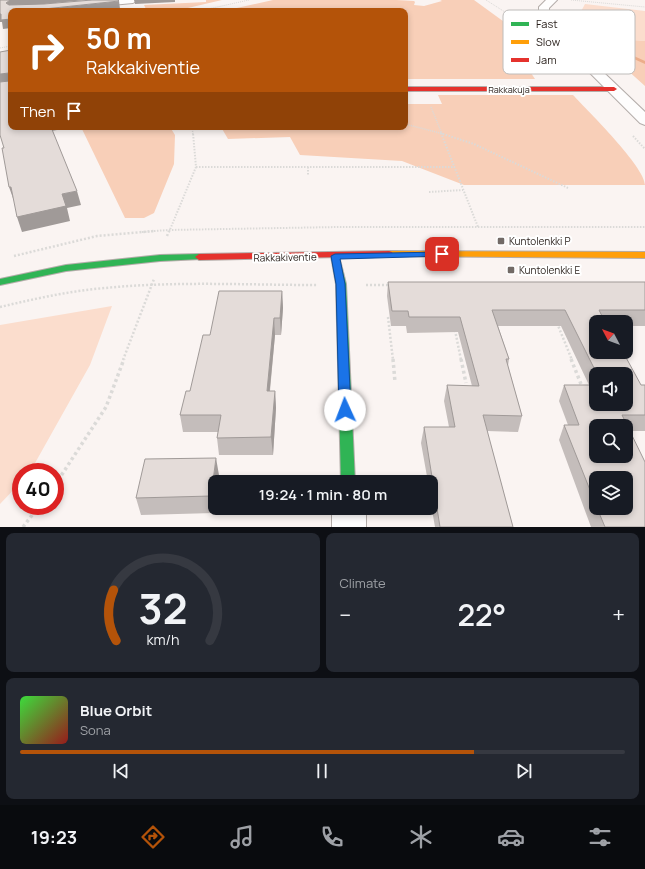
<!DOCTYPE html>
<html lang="en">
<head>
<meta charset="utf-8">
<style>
  body { margin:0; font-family:Manrope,sans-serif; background:#242831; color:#f1f3f6; height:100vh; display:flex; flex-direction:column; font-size:15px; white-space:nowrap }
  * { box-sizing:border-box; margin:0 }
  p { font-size:13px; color:#9ea1a6 }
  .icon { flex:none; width:22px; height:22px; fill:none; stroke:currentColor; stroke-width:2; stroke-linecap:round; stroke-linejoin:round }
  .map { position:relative; height:527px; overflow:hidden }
  .details { display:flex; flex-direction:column; gap:6px; padding:6px; background:#0d0f14; flex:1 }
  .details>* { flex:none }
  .top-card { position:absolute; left:8px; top:8px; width:400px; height:122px; border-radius:8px; box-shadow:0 2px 6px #0003; background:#b45309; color:#fff; overflow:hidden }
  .needle { width:26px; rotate:311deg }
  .buttons { position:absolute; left:589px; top:315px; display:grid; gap:8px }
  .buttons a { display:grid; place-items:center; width:44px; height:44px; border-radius:8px; background:#171b24; box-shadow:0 2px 6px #0003; font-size:20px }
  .speed { position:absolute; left:12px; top:463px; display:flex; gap:8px; font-size:20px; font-weight:700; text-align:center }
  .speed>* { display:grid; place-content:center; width:52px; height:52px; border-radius:50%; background:#171b24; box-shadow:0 2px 6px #0003; line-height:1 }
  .speed .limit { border:6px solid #d22; background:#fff; color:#111 }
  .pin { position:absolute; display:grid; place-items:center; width:34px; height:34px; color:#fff; margin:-17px; border-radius:8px; box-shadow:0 2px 6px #0006 }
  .me { position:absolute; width:44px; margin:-22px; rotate:358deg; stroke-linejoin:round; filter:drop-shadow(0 0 3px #0008) }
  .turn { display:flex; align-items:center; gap:14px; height:84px; padding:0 12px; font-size:18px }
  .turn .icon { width:52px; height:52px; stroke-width:2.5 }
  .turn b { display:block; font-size:28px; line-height:34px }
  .then { display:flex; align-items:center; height:38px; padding:0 12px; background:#0003; gap:8px; font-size:15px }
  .big { font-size:30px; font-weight:600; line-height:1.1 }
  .details .widget { flex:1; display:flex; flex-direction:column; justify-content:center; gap:6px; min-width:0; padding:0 14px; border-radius:8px; background:#242831 }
  .details .dial { align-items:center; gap:0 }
  .dial svg { height:104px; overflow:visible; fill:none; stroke:#363941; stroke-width:7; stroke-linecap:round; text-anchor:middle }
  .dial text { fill:#f1f3f6; stroke:none }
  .song { display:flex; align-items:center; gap:12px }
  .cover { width:48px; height:48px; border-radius:6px; background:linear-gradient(135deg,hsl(120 70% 55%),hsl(0 70% 35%)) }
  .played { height:4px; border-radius:2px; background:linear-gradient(90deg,#b45309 75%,#363941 75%) }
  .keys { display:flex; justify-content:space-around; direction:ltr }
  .heat { display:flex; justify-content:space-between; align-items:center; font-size:22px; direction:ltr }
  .details .tiles { flex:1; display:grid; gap:6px; grid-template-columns:1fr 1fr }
  .widget:last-child { grid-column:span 2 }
  .trip { position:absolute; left:208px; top:475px; width:230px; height:40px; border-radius:8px; background:#171b24; box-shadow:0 2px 6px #0003; font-weight:600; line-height:40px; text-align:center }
  .tabs { display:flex; height:64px; justify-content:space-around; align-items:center; background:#090b0e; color:#9ea1a6 }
  .tabs .icon { width:28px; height:28px }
  .tabs .on { color:#b45309 }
  .tabs b { font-size:18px; color:#f1f3f6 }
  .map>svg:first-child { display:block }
</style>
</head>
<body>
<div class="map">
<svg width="645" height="527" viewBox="0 0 645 527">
  <rect width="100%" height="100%" fill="#faf4f2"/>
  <path fill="#fbddcd" d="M585,4L645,11V41L607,38L598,40L583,25L579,15Z
    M112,306L90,365L30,472H21V482L0,504V325Z"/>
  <path fill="#f8cfb8" d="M206,0H222L175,11H147L144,5L206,2Z
    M273,0H396L414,1L415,2L414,5L424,6L442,1L440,0H474L507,24L542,62L531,73L535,79H405V11H223Z
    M607,38L645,41V86L595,41Z
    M438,95H573C588,111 645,167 645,185H464L402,161L300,155L290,137L228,139L221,127H405V104H442Z
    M81,127H170L175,135L174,164L154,213L144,218H125Z"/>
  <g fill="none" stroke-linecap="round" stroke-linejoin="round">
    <path fill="#ecad8a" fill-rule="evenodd" d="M605,44H607L645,61V64L605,46Z"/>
    <defs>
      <path id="street" d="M103,0H138L133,3L90,7L85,4L90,1Z
        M546,0H557L549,8V18L559,30L645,112V125L640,123L551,34L539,18V7Z
        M332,508H366V527H332Z"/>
      <path id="fast" d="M335,253L339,256L346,284L355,482H341L336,284L331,256Z
        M199,254L203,257L202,259L160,261L66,271L0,285V279L66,265L160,255Z"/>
      <path id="slow" d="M389,251L645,252V258L386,256L385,254L386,252Z"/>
      <path id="jam" d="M405,87H614L617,89L614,91H405Z
        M389,251L392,252L393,254L392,256L199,260L195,257L199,254Z"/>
    </defs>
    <use href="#street" stroke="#b4adaa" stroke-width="2"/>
    <use href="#fast" stroke="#b4adaa" stroke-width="2"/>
    <use href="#slow" stroke="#b4adaa" stroke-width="2"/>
    <use href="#jam" stroke="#b4adaa" stroke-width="2"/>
    <path stroke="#dbdad8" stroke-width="1" stroke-dasharray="1 1" stroke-linecap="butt" d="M486,0L527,26
      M571,0L645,7
      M199,11L249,0
      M0,48L11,46"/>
    <path stroke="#dbdad8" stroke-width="1.5" stroke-dasharray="1 1" stroke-linecap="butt" d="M431,107L442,134
      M405,124L444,134
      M192,127L193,134"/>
    <path stroke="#dbdad8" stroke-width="2" stroke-dasharray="1.5 1.5" stroke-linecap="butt" d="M440,133L474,144L568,188
      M441,133L478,227
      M633,136L645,149
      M196,167H455
      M308,167V176
      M429,192L463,190
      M142,232L168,230L338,227H645
      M169,232L196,167L193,133"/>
    <path stroke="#dbdad8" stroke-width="2.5" stroke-dasharray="2 2" stroke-linecap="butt" d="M167,236L169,231
      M14,256L97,236L154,231
      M366,285H391
      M0,307C34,299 69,291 105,288C175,281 246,285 317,285
      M388,317L393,360
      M557,323L572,360
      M455,330L461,360
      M123,360L154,279"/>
    <path stroke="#dbdad8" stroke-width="3.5" stroke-dasharray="3 3" stroke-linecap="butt" d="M393,359L395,382
      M461,359L466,383
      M571,359L581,384
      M55,485L106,407L124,359
      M23,527L39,506"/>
    <use href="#street" fill="#fefdfd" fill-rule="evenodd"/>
    <use href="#fast" fill="#30b455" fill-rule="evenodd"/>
    <use href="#slow" fill="#ff9f0a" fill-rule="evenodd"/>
    <use href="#jam" fill="#e5322d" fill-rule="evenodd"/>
  </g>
  <path fill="#c4bdbb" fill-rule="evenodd" d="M388,282H645V326H626V322H596L641,385H645V431H630L645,527H591L559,440L564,425H568L559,401L564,385H589L561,326H498L509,359L508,366L522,416L518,432L487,431L513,527H435L431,504V482H428L421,443L424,427H449L444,401L447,385L472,386L458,332L407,333L406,326H391L387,296ZM596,374H626L596,404ZM596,478L626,508H596Z
    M282,291L283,308L281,335H275L270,391H275L276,408L273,455H219L217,438L218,432H183L180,415L190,391Z
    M219,475L218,482H215V504L214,513L141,515L136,498Z"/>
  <path fill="#a09a98" d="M10,0H86L15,7L9,11L6,3Z
    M134,0H175V2L135,4Z
    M119,1L120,9L105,11H36L35,10Z
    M0,14H1L11,19V28L3,29L2,22H0Z
    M9,73L11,81L0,86V74Z
    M50,127H62L63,129L51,131Z
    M9,187H11L14,201Z
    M77,191L81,205L67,208L70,221L22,232L17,217L62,194Z
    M282,291L283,308L281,335L280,318Z
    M274,318L275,335L268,408L267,391Z
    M275,391L276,408L273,455L271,437Z
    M216,458L219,475L218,482H215V504L214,513L211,496Z"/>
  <path fill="#e4dcd9" stroke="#a09a98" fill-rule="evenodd" d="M0,0H10L6,3L9,5L44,4L92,0H118L119,1L35,10L36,11H11V19L1,20V14H0Z
    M11,50V127H51L77,191L62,194L66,206L17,217L11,187H9L2,148H4L0,135V82L9,81V73L0,74V52Z
    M388,282H645V310H599L605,322H596V352H623L641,385H645V415H622L645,462V527H605L597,508H626V478H596V505L564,425H579L564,385H596V404H626V374H597L565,310H492L509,359H506L522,416L483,415L513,527H440L424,427H455L447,385L479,386L460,317H409L408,311H392ZM596,426H626V456H596Z
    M219,291H282L280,318H274L267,391H275L271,437L217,438L221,415H180L186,391H190L203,335H210Z
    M216,458L211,496L136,498L145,459Z"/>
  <path fill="#1a73e8" stroke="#114b97" d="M442,252L447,254L445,256L340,259L345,284L351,410L350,413L345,415L341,413L339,410L336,284L331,256L335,254Z"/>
  <g fill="#726a66" stroke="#fff" stroke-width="1.5">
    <rect x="497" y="237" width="8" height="8" rx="2"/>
    <rect x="507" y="266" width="8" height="8" rx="2"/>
  </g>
  <g text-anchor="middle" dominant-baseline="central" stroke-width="4" stroke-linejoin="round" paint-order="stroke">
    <g font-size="9" fill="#281f1a" stroke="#fff">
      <text x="509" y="89">Rakkakuja</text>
    </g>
    <g font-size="10" fill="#281f1a" stroke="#fff" text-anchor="start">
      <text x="509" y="241">Kuntolenkki P</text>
      <text x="519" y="270">Kuntolenkki E</text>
    </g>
    <g font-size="10" fill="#281f1a" stroke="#fff">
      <text transform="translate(285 257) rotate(-1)">Rakkakiventie</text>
    </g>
  </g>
  <rect x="503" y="10" width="132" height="64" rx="6" fill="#fff" stroke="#bebcba" stroke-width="1"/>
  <rect x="511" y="22" width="18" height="4" fill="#30b455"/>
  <rect x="511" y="40" width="18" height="4" fill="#ff9f0a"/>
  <rect x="511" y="58" width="18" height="4" fill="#e5322d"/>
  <g font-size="11" fill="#281f1a">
    <text x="536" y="28">Fast</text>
    <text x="536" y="46">Slow</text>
    <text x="536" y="64">Jam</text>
  </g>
</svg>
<div class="buttons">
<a><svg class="needle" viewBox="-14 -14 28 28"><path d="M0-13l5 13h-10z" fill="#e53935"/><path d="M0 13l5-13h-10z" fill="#9ea1a6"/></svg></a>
<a><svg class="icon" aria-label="sound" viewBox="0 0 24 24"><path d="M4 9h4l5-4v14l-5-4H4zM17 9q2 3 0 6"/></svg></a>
<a><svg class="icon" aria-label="search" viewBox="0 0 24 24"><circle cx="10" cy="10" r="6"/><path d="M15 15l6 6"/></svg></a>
<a><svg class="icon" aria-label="layers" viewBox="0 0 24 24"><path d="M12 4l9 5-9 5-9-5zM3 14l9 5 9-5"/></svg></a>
</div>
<div class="speed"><div class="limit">40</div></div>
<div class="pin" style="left:442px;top:254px;background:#d93025"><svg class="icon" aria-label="arrive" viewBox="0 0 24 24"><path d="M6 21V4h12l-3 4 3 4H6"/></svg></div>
<svg class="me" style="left:345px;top:410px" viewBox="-20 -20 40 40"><circle r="19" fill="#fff"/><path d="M0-13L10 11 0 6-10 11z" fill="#1a73e8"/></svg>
<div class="trip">19:24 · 1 min · 80 m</div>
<div class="top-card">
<div class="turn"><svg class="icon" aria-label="right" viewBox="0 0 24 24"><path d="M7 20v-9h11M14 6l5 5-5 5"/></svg><div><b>50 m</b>Rakkakiventie</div></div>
<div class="then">Then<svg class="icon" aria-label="arrive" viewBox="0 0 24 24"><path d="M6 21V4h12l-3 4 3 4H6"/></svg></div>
</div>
</div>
<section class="details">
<div class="tiles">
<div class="widget dial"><svg viewBox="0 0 100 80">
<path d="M14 69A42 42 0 1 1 86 69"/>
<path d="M14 69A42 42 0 0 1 12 30" stroke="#b45309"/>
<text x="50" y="56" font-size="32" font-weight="700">32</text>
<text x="50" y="72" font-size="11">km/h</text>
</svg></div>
<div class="widget"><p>Climate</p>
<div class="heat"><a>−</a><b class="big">22°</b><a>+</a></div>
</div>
<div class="widget">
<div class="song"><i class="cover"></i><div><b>Blue Orbit</b><p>Sona</p></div></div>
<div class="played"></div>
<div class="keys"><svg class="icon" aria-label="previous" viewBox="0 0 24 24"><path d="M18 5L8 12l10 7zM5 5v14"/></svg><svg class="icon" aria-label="pause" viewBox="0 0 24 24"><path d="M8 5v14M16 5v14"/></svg><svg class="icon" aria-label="next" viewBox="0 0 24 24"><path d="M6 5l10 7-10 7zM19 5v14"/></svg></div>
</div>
</div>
</section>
<nav class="tabs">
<b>19:23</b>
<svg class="icon on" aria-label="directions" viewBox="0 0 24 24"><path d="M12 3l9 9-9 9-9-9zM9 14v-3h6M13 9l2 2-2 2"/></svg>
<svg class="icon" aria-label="music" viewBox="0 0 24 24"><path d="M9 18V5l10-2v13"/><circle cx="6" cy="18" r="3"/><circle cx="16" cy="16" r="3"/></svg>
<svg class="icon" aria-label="phone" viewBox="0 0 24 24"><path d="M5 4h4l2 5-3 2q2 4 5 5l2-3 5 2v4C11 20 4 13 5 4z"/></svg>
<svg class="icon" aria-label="climate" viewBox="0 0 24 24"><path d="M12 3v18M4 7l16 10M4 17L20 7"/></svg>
<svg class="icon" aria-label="car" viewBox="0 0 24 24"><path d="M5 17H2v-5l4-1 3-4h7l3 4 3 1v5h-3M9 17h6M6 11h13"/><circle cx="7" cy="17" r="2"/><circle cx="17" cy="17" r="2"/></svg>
<svg class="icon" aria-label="filters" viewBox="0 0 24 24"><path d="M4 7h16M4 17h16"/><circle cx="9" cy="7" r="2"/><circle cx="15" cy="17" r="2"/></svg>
</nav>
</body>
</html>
